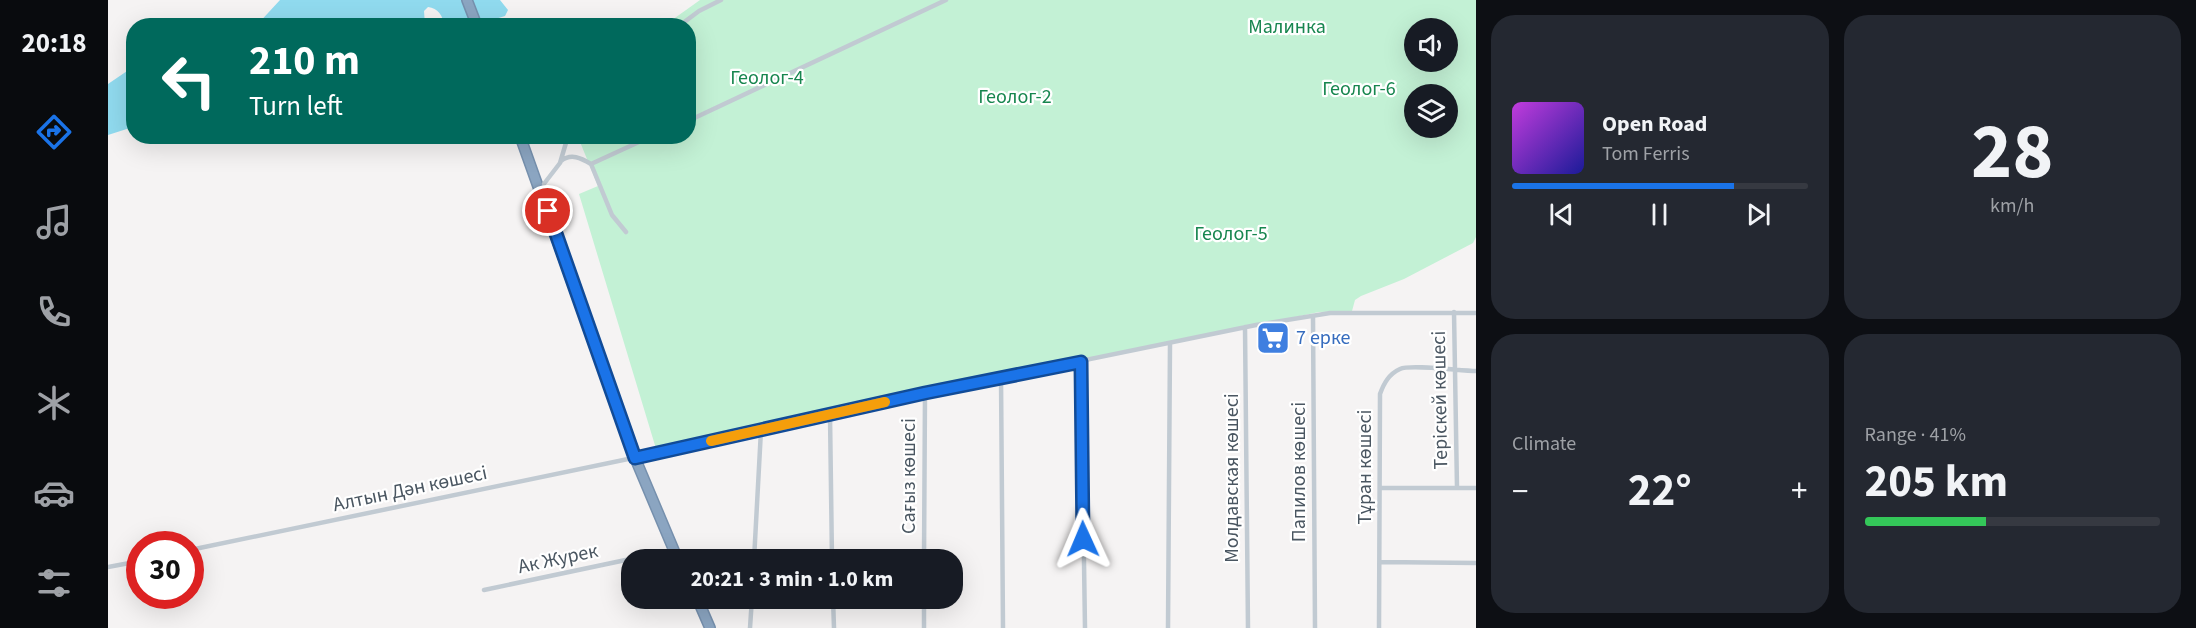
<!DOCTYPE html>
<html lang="en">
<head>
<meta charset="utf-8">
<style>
  body { margin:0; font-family:"Source Sans 3",sans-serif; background:#242831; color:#f1f3f6; height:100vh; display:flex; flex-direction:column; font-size:22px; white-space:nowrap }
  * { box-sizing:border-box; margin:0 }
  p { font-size:20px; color:#9ea1a6 }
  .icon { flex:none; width:33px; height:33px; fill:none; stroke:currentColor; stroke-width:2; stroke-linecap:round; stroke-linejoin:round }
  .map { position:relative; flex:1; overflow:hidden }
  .drawer { display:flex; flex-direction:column; gap:15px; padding:15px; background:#0d0f14; width:720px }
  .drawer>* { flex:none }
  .guide { position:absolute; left:18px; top:18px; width:570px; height:126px; border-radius:24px; box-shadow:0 6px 24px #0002; background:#00695c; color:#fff; overflow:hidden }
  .tools { position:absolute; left:1296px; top:18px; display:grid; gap:12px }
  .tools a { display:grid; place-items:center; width:54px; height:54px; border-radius:50%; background:#171b24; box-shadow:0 6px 24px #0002; font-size:30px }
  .speed { position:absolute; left:18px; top:531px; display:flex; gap:12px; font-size:30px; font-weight:700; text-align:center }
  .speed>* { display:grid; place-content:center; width:78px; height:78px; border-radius:50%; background:#171b24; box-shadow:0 6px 24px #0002; line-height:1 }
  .speed .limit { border:9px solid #d22; background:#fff; color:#111 }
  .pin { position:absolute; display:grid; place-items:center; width:51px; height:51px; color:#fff; margin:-26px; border:3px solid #fff; border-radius:50%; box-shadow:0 2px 6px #0007 }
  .me { position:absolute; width:66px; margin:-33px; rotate:359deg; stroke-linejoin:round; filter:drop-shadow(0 0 4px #0008) }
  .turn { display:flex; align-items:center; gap:21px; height:126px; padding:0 24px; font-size:27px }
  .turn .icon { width:78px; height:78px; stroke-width:2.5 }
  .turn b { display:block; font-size:42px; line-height:51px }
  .big { font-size:45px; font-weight:700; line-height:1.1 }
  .drawer .card { flex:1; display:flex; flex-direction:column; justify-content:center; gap:9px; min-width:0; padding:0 21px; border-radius:24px; background:#242831 }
  .drawer .dial { align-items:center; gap:0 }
  .dial b { font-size:78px; line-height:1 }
  .song { display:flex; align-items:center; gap:18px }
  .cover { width:72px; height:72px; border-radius:9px; background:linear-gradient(135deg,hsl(290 70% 55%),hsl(240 70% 35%)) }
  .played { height:6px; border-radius:3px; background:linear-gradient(90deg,#1a73e8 75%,#363941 75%) }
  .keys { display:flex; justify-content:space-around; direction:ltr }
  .heat { display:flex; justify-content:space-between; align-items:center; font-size:33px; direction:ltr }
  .charge { height:9px; border-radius:4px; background:linear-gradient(90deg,#34c759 41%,#363941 0) }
  .drawer .tiles { flex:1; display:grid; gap:15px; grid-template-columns:repeat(2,1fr) }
  .trip { position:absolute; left:513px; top:549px; width:342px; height:60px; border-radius:24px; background:#171b24; box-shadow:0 6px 24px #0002; font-weight:700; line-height:60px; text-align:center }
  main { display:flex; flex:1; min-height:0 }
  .menu { display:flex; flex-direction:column; width:108px; justify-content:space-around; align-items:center; background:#090b0e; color:#9ea1a6 }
  .menu .icon { width:42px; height:42px }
  .menu .selected { color:#1a73e8 }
  .menu b { font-size:27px; color:#f1f3f6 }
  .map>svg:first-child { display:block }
</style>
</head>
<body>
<main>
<nav class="menu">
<b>20:18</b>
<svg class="icon selected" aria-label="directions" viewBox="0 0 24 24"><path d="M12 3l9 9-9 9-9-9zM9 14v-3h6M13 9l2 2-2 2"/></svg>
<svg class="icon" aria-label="music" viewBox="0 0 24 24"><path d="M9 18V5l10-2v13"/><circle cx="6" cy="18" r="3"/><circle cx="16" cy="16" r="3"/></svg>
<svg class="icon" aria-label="phone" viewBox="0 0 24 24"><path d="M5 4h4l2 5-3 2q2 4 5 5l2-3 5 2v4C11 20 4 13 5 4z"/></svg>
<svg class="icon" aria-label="climate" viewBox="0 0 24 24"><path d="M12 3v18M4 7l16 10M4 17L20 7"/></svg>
<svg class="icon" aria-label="car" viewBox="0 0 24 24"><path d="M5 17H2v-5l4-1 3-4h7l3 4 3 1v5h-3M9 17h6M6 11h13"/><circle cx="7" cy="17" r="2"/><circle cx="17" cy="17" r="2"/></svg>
<svg class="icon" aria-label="filters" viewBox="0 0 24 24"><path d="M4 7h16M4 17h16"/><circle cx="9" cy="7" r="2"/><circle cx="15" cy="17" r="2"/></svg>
</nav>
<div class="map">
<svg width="1368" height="628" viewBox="0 0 1368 628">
  <rect width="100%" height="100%" fill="#f5f3f3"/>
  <path fill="#c3f1d5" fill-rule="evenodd" d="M592,0H1368V237L1365,243L1296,279L1253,296L1247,300L1244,311L1211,312L549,452L471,194L490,186L470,137L580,136V26L557,25ZM1306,28H1340V62H1306ZM1306,94H1340V128H1306Z"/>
  <path fill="#90daee" d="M172,0H392L400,10L397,16L384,20L385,25H336C335,16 330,8 320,7L316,11L317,25L148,26Z
    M25,67V127L0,135V84Z"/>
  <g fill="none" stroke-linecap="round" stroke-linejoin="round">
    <defs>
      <path id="highway" d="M359,0L369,26
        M412,136L527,458L570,560
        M589,598L602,628"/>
    </defs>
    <use href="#highway" stroke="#7690ad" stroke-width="12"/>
    <path stroke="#c1cad2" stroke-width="4.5" d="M571,26L591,11L613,0
      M580,121L838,0
      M453,161C463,153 473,158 483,164
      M432,189L452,163L460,136
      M518,232L504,215L483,164L544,136
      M1346,312L1349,488
      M1205,316L1207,628
      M1137,327L1140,628
      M973,362L977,628
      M893,377L895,628
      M722,415L724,560
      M1272,488H1368
      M82,550L549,453L817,393L1148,325L1222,313H1368
      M646,560L653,430
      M816,560L817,393
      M1272,562L1368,563
      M0,567L32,561
      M376,590L565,550
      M725,598L726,628
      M642,628L644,598
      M816,628V598
      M1060,628L1062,343
      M1271,628L1272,394C1276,383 1281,374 1292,369C1303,364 1353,371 1368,371"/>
    <use href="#highway" stroke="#8ba5c1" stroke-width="9"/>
  </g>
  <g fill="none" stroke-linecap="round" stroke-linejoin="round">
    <defs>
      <path id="route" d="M440,211L527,458L817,393L973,362L975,539"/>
    </defs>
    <use href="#route" stroke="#114b97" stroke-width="15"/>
    <use href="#route" stroke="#1a73e8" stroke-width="10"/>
    <path stroke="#f59e0b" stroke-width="10" d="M603,441L777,402"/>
  </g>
  <defs>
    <symbol id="supermarket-square" viewBox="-11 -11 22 22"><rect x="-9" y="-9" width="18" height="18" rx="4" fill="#3f7fe0" stroke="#fff"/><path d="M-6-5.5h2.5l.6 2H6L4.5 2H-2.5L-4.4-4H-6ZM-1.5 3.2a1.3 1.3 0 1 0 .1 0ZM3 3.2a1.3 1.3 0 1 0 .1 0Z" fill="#fff"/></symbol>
  </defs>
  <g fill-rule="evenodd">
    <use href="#supermarket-square" x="1146" y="319" width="38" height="38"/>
  </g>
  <g text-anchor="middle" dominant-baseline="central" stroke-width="4.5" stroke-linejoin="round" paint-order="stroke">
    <g font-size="20" fill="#17864f" stroke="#fff">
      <text x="1179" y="27">Малинка</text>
      <text x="659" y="78">Геолог-4</text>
      <text x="1251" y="89">Геолог-6</text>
      <text x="907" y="97">Геолог-2</text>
      <text x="1123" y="234">Геолог-5</text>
    </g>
    <g font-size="20" fill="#366cbe" stroke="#fff" text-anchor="start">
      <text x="1188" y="338">7 ерке</text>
    </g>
    <g font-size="20" fill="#4a5661" stroke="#fff">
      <text transform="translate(1332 400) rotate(-91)">Теріскей көшесі</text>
      <text transform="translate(1257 467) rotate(-90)">Тұран көшесі</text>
      <text transform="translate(1191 472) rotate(-90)">Папилов көшесі</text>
      <text transform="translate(801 476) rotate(-90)">Сағыз көшесі</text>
      <text transform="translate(1124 478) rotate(-90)">Молдавская көшесі</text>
      <text transform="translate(302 489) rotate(-12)">Алтын Дән көшесі</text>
      <text transform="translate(450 559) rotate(-12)">Ак Журек</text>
    </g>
  </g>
</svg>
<div class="tools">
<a><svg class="icon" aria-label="sound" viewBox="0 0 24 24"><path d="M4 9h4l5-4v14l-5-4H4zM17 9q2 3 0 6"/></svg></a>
<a><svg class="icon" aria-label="layers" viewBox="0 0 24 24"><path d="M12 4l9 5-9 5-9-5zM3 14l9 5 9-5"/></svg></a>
</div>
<div class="speed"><div class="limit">30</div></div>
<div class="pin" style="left:440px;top:211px;background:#d93025"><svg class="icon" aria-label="arrive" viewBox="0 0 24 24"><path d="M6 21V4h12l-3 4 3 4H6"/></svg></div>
<svg class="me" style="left:975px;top:539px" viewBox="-20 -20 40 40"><path d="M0-17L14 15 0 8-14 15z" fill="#1a73e8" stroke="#fff" stroke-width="4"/></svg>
<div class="trip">20:21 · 3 min · 1.0 km</div>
<div class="guide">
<div class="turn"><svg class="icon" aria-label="left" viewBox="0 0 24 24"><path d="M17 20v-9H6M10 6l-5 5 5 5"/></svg><div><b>210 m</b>Turn left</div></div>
</div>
</div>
<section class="drawer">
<div class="tiles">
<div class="card">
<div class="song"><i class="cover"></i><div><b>Open Road</b><p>Tom Ferris</p></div></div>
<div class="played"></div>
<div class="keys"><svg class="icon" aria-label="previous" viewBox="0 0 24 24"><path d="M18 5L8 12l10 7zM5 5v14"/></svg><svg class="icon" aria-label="pause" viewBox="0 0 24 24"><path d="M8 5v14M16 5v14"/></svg><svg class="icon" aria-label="next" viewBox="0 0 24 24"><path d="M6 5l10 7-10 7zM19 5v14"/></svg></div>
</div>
<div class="card dial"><b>28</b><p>km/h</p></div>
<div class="card"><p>Climate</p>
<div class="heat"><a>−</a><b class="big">22°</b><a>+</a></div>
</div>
<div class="card"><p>Range · 41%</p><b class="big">205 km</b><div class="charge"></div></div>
</div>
</section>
</main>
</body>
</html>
